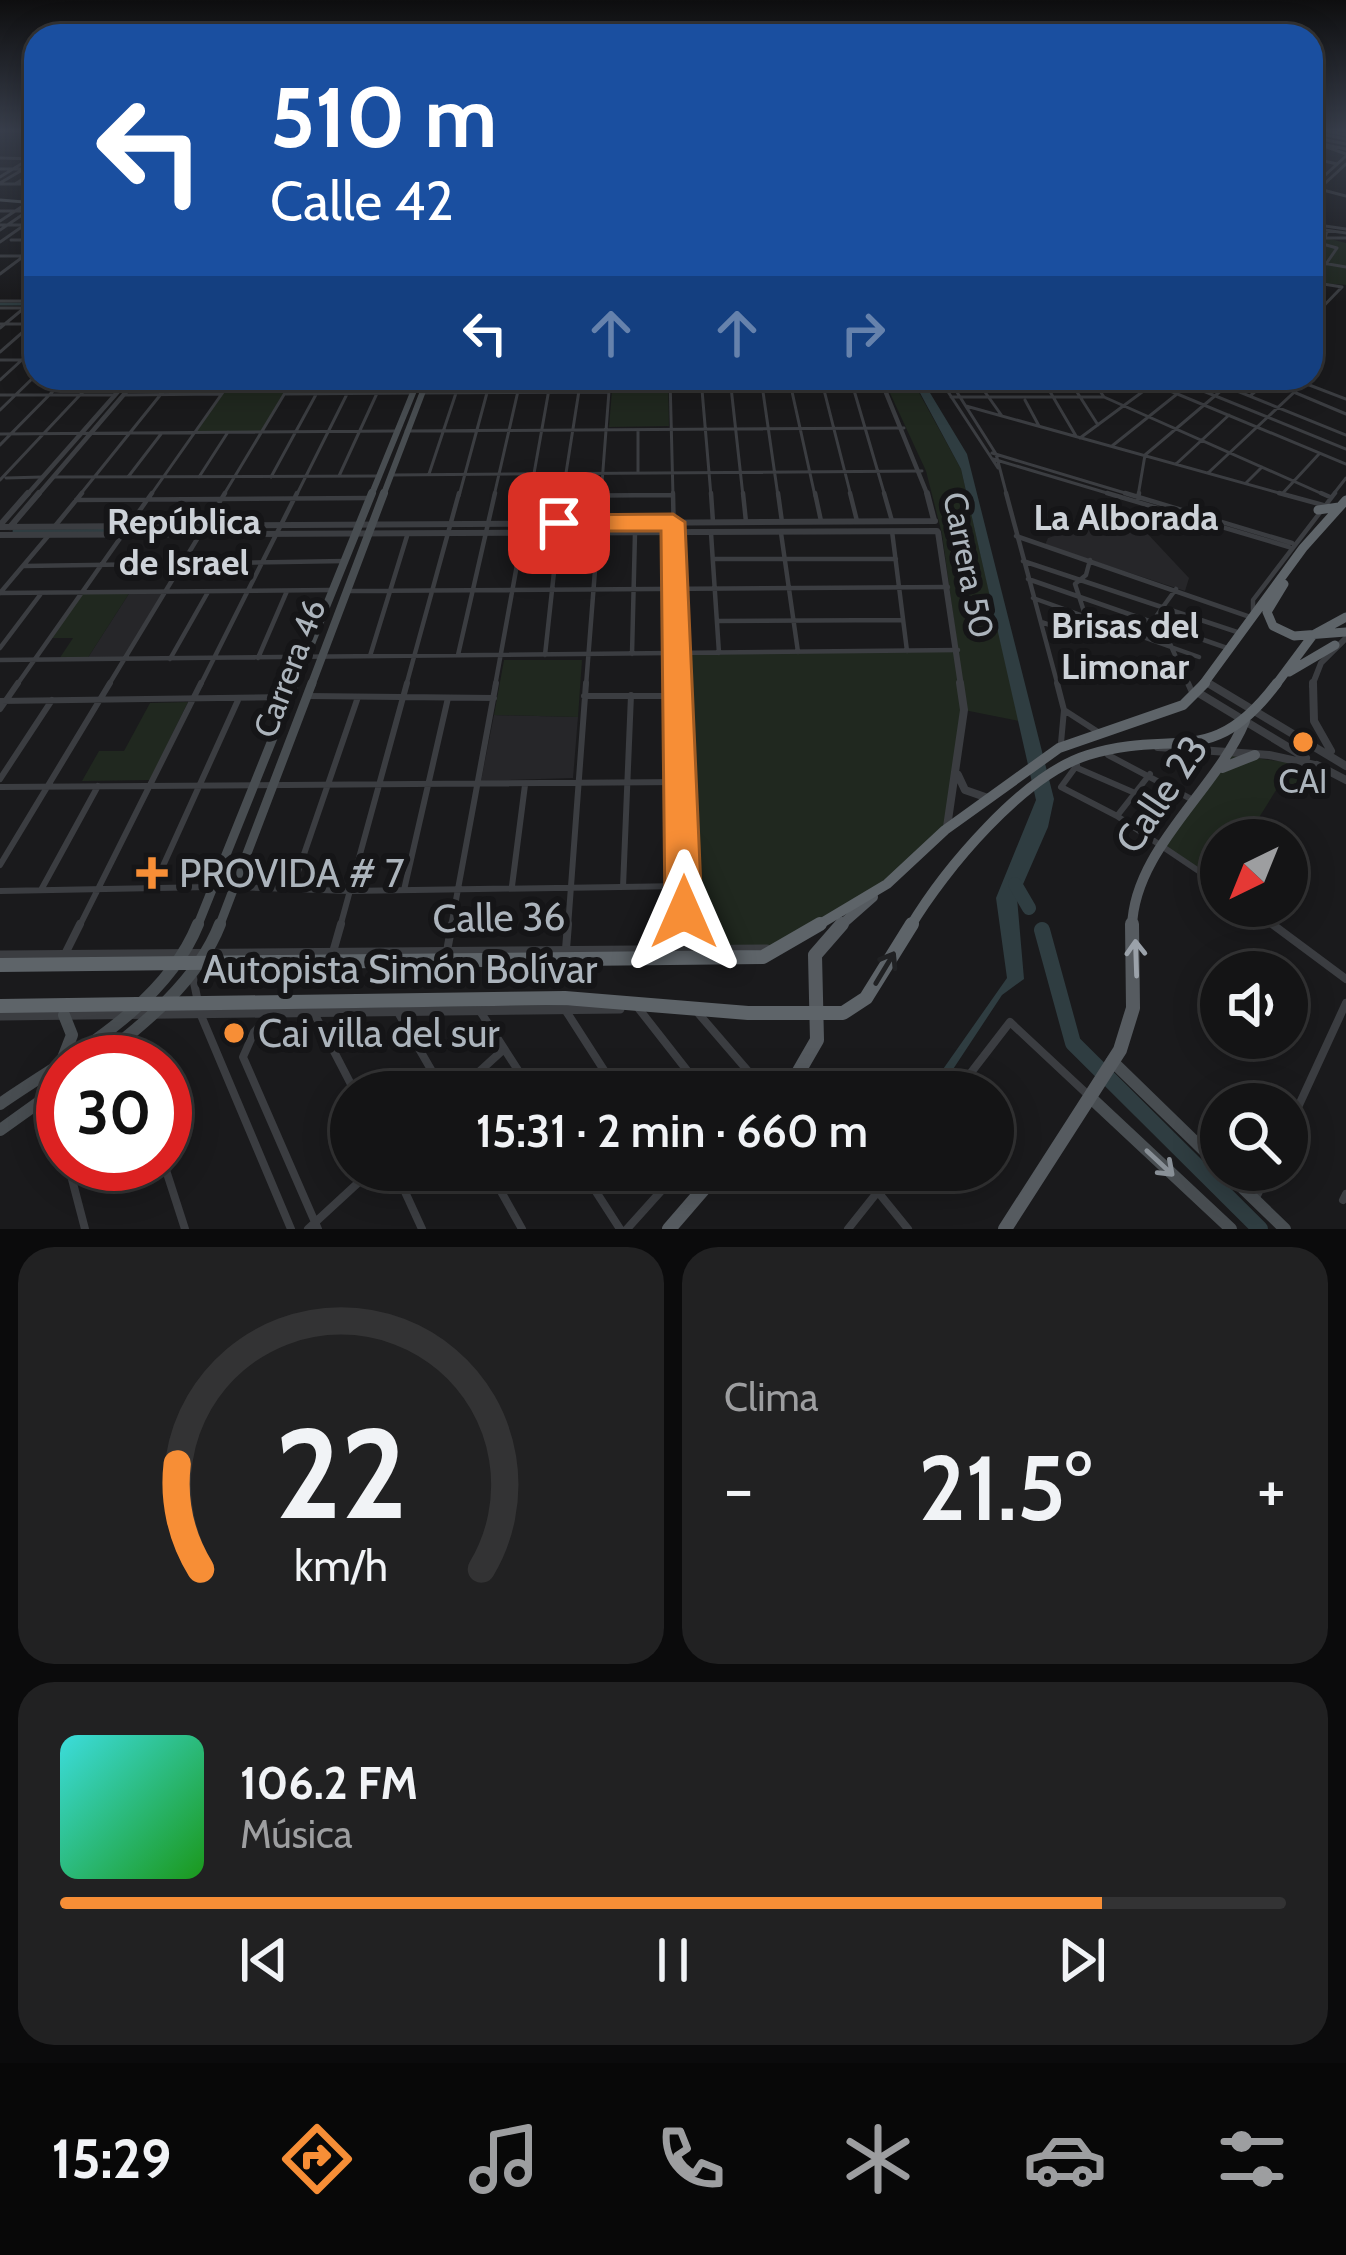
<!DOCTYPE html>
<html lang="es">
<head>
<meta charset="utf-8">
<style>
  body { margin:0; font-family:Cabin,sans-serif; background:#212122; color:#f1f3f6; height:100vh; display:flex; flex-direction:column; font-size:45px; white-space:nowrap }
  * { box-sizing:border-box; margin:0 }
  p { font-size:39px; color:#9d9ea0 }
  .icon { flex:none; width:66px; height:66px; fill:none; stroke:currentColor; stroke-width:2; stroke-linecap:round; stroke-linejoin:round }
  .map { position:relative; height:1229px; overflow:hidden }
  .drawer { display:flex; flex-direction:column; gap:18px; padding:18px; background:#0b0b0c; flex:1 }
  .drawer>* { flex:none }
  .banner { position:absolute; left:24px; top:24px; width:1299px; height:366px; border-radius:36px; box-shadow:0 6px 30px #0003,0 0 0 3px #333334; background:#1a4fa0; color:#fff; overflow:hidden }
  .needle { width:78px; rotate:223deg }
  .controls { position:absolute; left:1200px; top:819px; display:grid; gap:24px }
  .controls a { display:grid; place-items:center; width:108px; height:108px; border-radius:50%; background:#141415; box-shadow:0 6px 30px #0003,0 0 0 3px #333334; font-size:60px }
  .speed { position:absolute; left:36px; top:1035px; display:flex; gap:24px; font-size:60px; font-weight:700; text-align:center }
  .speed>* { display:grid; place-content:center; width:156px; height:156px; border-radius:50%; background:#141415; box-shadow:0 6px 30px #0003,0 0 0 3px #333334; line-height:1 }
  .speed .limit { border:18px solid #d22; background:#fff; color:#111 }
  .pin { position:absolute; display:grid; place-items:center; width:102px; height:102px; color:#fff; margin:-51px; border-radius:24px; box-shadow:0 6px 18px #0006 }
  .me { position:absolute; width:132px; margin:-66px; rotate:0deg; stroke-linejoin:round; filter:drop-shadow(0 0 9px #0008) }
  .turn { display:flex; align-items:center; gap:42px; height:252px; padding:0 48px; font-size:54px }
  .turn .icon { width:156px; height:156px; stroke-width:2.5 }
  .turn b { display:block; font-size:84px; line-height:102px }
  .lanes { display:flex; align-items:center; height:114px; padding:0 48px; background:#0003; justify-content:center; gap:60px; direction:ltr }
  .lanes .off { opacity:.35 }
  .big { font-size:90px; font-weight:600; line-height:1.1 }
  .drawer .tile { flex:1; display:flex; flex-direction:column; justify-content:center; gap:18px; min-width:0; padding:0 42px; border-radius:36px; background:#212122 }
  .drawer .dial { align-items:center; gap:0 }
  .dial svg { height:312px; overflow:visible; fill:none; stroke:#333334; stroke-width:7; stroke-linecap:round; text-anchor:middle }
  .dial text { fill:#f1f3f6; stroke:none }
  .song { display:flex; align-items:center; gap:36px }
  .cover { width:144px; height:144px; border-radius:18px; background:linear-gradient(135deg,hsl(180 70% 55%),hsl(120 70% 35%)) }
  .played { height:12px; border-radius:6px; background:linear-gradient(90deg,#f78e36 85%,#333334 85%) }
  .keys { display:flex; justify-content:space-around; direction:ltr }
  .heat { display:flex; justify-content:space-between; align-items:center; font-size:66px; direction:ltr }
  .drawer .tiles { flex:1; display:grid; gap:18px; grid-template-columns:1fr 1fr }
  .tile:last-child { grid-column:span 2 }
  .trip { position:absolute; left:330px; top:1071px; width:684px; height:120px; border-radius:60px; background:#141415; box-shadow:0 6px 30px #0003,0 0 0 3px #333334; font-weight:600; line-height:120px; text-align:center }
  .tab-bar { display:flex; height:192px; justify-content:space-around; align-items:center; background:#080808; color:#9d9ea0 }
  .tab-bar .icon { width:84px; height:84px }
  .tab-bar .on { color:#f78e36 }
  .tab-bar b { font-size:54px; color:#f1f3f6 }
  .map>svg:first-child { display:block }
</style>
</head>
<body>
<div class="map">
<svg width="1346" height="1229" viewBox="0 0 1346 1229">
  <rect width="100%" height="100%" fill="#1a1a1c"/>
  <path fill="#262629" d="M1107,519L1145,531L1189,578L1185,591L1045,545L1048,538Z
    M130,592H165L124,659H87Z
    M494,715L578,717L573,778L481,781Z"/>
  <path fill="#20281f" d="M1311,234L1346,243V285L1311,282Z
    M233,378H294L262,432H196Z
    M613,378H668L669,426L609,427Z
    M883,378H911L961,469L1019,721L964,710L950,821L887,884L782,947L683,948V769L675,653L958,650L942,534L926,471Z
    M130,592L87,659H59L73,638H51L83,593Z
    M504,660H582L578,717L494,715Z
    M188,702L150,780L82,781L99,751H124L150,703Z
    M1230,755L1319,766L1298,798L1278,787L1245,840H1221V886L1164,847Z"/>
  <path fill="#2f3d41" d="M912,378H921L967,454L1054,799L1048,827L1017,898L1024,979L1002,995L938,1092H927L1007,978L996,898L1036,800L961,469Z"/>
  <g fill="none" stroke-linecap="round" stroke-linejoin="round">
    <path stroke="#2f3d41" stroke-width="3" d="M0,304H36
      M14,531L194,530"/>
    <path stroke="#2f3d41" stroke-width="14" d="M1015,884L1029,908"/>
    <path stroke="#2f3d41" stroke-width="16" d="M1042,930L1073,1043L1260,1229"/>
    <path stroke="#3b3d41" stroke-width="3" d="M1320,130L1346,135
      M1341,130L1346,131
      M1311,132L1346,139
      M1311,137L1346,144
      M1311,142L1346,149
      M1316,143L1346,154
      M0,158L36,159
      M1311,158L1337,164
      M0,169H36
      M0,177L26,161
      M0,183L36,162
      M0,184H36
      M15,184L36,171
      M1319,189L1346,196
      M0,211H36
      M0,221L29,202
      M1311,224L1346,229
      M0,225H25
      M31,226H36
      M1311,228L1346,233
      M0,230L25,213
      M1327,231L1325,238H1346
      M11,240H36
      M1311,251L1319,243L1337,248L1326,264
      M0,256H36
      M1311,261L1346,267
      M0,274L36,247
      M1311,282L1342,287L1311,319
      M0,324H36
      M0,328L23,309
      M0,352L32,324
      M0,360H36
      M670,378L673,496
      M701,378L711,496
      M730,378L743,496
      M761,378L778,496
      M789,378L815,496
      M939,378L998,468
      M948,378L996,454L1007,496
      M975,378L1002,416
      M1042,378L1076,436
      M1068,378L1098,425
      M1091,378L1104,397L1327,496
      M1139,378L1346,464
      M1171,378L1346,449
      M1205,378L1346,435
      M1291,378L1346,399
      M0,380L36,347
      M851,380L885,496
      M824,390L851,496
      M671,391L886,390
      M193,393L204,378
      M423,393L609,392
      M1296,393L1346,414
      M286,394L412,393
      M0,395H114
      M124,395L220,394
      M1250,396L1271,378
      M951,397H1104
      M1025,400L1039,426
      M966,406L1290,496
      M0,410L36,375
      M406,431L904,428
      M638,431V473
      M0,434L395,431
      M1080,438L1153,384
      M0,445L66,378
      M1112,446L1177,394
      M992,453L1135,496
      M993,459L1117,496
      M1176,464L1229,415
      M566,473L581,378
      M1208,473L1304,383
      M429,474L461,378
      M391,475L922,471
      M339,476L384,378
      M55,477L379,476
      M128,477L161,434
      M199,477L228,432
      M271,477L325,378
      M6,478L42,477
      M0,480L96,378
      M1246,483L1262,467
      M1282,494L1319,454
      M79,496L174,378
      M150,496L233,378
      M223,496L294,378
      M296,496L355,378
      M459,496L491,378
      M494,496L521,378
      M530,496L551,378
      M552,496L672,495
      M601,496L610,378
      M1138,496L1145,455L1236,378
      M1332,496L1346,478"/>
    <path stroke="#3b3d41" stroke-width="4.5" d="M673,493L677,686
      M711,493L713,522
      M743,493L746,522
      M778,493L782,522
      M815,493L821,521
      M850,493L857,521
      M884,493L892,521
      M1006,493L1058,686
      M1107,493L1289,547
      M1125,493L1292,543
      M1279,493L1323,505
      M1321,493L1330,497
      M528,496L672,495
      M1138,498L1139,493
      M76,500L370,498
      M55,526L82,493
      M892,531L907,651
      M711,533L719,653
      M781,533L798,652
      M1016,536L1253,618V600L1335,493
      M713,559H896
      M1090,560L1086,575L1075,584L1093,639
      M1023,561L1240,633
      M24,566L345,561
      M1028,579L1227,648
      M1176,589L1157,615L1189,686
      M348,591L948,587
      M0,593L330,590
      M0,593L49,535
      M1033,598L1199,657
      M717,621L903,620
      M1041,622L1093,639
      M0,648L40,595
      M632,654L635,533
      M458,655L495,493
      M545,655L558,535
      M370,656L407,536
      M258,658L287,591
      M170,659L208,592
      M0,660L958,650
      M16,686L152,493
      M108,686L225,493
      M200,686L297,493
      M406,686L459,493
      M495,686L530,493
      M586,686L601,493"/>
    <path stroke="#3b3d41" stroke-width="6" d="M677,683L683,927
      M1057,683L1064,710L1061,743
      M1188,683L1191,690
      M308,696L494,698
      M584,696H678
      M0,701L288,697
      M0,709L18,683
      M1064,710L1098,732
      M1108,755L1193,800
      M1077,765L1061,787L1117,816L1221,886
      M1075,767L1135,793
      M0,779L52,700
      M0,787L683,782
      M1117,816L1150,774
      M0,865L110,683
      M512,886L525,785
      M234,887L349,891L684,886
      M623,887L631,695
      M153,888L239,698
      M292,889L358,697
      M41,890L98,786
      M404,890L448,698
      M0,891L210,887
      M1249,906L1276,927
      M79,927L201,683
      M340,927L407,683
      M451,927L496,683
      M568,927L586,683"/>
    <path stroke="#3b3d41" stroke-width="8" d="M682,924L683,948
      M1272,924L1346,979
      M566,949L568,924
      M447,951L452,924
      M66,952L80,924
      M333,952L341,924
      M193,978L198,1002
      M639,1009L704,1092
      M480,1011L532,1092
      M566,1011L618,1092
      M200,1013L291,1229
      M314,1013L355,1092
      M698,1013L766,1092
      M399,1014L444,1092
      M269,1017L254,1032L243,1057L318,1229
      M457,1092L504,1049
      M956,1092L1010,1022L1086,1093
      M51,1097L63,1144
      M1287,1131L1346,1003
      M68,1164L85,1229
      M164,1164L185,1229
      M395,1170L422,1229
      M489,1170L522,1229
      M582,1170L620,1229
      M878,1192L908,1229
      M1255,1200L1269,1170
      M1343,1200L1346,1194
      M308,1229L372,1170
      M627,1229L680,1170
      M848,1229L895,1170"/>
    <path stroke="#3b3d41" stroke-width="3" d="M1311,188L1346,156
      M1311,196L1346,164
      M0,242L36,217
      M0,301H36
      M0,308H36"/>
    <path stroke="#3b3d41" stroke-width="4.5" d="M880,378L928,496
      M26,496L130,378
      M37,496L138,378"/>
    <path stroke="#3b3d41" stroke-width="6" d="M927,493L934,520
      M0,525L28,493
      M0,527L935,521
      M10,527L39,493
      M938,532L961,686
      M0,535L937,531
      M1206,682L1213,686
      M1312,686L1321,663L1346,638"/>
    <path stroke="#3b3d41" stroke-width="8" d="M1208,683L1346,766
      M1313,683L1314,721L1331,751
      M1197,692L1306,758
      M1158,747L1269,755L1319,766
      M1317,765L1346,780
      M958,775L965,790L988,798
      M947,827L964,710L960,683"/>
    <path stroke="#3b3d41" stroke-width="9" d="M0,955L767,949
      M0,1016L620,1009"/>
    <path stroke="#484d51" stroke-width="3" d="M0,200L36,203"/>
    <path stroke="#484d51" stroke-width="6" d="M371,496L419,378
      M383,496L428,378"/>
    <path stroke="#484d51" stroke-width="8" d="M294,686L372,493
      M311,686L384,493"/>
    <path stroke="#484d51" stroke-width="9" d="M197,927L295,683
      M219,927L312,683"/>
    <path stroke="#484d51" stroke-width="12" d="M63,1058L72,1035L64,1015
      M1112,1061L1221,1167
      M95,1062C143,1025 198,981 220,924
      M1091,1098L1231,1229
      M0,1104C71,1055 164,1008 198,924
      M0,1130L63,1085
      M1224,1170L1285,1229"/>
    <path stroke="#565b60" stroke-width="10" d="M1222,768L1255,755
      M839,927L873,897
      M1132,927C1134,849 1216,791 1245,721"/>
    <path stroke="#565b60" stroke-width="14" d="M787,1092L817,1040L815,955L842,924
      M669,1229L720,1170
      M1005,1229L1120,1050L1133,1008L1132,924"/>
    <path stroke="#5e6469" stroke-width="9" d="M1318,510L1339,507
      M1284,584L1267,612L1273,626L1294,636L1346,632
      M1289,672L1335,645
      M1202,686L1303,548L1346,500
      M1275,686L1313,635L1346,617"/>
    <path stroke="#5e6469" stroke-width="10" d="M815,927L887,884L945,830L1059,748L1183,705L1205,683
      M910,927C944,870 1023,775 1088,755C1175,728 1211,771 1277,683"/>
    <path stroke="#5e6469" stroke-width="14" d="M0,965L763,957L820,924
      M0,1006L565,998L748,1013H843L866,998L912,924"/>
  </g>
  <defs><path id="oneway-shaft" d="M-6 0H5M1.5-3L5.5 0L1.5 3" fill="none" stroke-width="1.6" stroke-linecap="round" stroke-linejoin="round" transform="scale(3)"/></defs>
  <use stroke="#9ba2aa" href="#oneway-shaft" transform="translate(1136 958) rotate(-92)"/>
  <use stroke="#202123" href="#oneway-shaft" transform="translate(885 968) rotate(-59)"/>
  <use stroke="#899097" href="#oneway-shaft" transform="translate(1160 1163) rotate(43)"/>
  <linearGradient id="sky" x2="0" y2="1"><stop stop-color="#0e0e0f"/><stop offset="0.43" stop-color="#383e4b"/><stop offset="1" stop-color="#383e4b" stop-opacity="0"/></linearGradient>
  <rect width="1346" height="302" fill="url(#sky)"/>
  <path fill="#f78e36" stroke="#a15c23" stroke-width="3" d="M673,514L685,522L702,912L697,925L684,930L671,925L665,912L661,531H559L547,523L559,515Z"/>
  <g fill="#f78e36" stroke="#151517" stroke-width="4.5">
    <circle cx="1303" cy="742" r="12"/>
    <path d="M146 855h12v12h12v12h-12v12h-12v-12h-12v-12h12z"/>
    <circle cx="234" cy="1033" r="12"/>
  </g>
  <g text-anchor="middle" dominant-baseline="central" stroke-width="12" stroke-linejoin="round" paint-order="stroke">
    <g font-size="33" fill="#acb4bc" stroke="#151517">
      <text transform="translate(969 565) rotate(79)">Carrera 50</text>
      <text transform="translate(289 668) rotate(-69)">Carrera 46</text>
    </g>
    <g font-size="33" fill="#acb4bc" stroke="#151517">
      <text x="1303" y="781">CAI</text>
    </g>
    <g font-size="36" font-weight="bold" fill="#cdd2d8" stroke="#151517">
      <text x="1126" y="517">La Alborada</text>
      <text x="184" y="521">República<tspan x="184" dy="41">de Israel</tspan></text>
      <text x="1125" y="625">Brisas del<tspan x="1125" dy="41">Limonar</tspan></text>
    </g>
    <g font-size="39" fill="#acb4bc" stroke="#151517">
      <text transform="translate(1161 794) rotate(-56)">Calle 23</text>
      <text transform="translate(499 917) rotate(-1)">Calle 36</text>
      <text x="400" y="969">Autopista Simón Bolívar</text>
    </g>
    <g font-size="39" fill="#acb4bc" stroke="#151517" text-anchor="start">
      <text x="179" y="873">PROVIDA # 7</text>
      <text x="258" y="1033">Cai villa del sur</text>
    </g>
  </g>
</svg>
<div class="controls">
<a><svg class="needle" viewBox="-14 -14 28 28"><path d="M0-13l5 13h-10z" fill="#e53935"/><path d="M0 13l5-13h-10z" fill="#9d9ea0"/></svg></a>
<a><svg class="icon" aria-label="sound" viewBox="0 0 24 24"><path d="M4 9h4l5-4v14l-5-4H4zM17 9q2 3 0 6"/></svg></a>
<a><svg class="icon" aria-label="search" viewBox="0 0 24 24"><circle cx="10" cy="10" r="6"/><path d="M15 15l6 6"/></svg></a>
</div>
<div class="speed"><div class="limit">30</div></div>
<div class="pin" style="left:559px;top:523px;background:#d93025"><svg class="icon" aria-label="arrive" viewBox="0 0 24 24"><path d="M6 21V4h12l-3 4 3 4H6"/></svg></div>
<svg class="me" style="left:684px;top:912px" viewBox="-20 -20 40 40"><path d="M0-17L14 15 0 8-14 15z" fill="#f78e36" stroke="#fff" stroke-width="4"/></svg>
<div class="trip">15:31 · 2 min · 660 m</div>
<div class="banner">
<div class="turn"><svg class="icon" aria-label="left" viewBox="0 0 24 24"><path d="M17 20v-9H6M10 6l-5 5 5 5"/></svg><div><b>510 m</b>Calle 42</div></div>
<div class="lanes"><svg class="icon" aria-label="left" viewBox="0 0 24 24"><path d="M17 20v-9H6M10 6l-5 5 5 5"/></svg><svg class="icon off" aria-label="ahead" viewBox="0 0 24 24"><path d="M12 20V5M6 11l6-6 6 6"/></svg><svg class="icon off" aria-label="ahead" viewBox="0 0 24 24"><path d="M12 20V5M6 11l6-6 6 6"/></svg><svg class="icon off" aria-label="right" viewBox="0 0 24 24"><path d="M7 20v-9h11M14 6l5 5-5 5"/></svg></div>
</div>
</div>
<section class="drawer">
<div class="tiles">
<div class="tile dial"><svg viewBox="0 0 100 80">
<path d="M14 69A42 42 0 1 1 86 69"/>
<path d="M14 69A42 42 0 0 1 8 42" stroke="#f78e36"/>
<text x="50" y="56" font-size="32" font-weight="700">22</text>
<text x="50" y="72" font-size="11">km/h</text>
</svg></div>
<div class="tile"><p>Clima</p>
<div class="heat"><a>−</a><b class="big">21.5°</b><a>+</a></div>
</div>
<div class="tile">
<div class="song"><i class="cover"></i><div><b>106.2 FM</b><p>Música</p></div></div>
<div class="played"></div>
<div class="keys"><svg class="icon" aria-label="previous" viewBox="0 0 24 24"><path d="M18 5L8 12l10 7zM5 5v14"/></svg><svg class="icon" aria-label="pause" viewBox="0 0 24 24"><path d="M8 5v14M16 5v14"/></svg><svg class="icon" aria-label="next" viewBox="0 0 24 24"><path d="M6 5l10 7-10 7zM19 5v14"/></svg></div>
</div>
</div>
</section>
<nav class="tab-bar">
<b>15:29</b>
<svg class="icon on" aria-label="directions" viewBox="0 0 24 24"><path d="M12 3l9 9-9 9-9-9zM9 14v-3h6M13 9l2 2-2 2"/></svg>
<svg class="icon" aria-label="music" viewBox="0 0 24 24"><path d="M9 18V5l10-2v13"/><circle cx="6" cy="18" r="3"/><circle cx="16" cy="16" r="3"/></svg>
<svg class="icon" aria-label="phone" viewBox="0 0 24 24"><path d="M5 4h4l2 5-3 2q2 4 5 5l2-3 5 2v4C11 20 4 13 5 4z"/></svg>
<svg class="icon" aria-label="climate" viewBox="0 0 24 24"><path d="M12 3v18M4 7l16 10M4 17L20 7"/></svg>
<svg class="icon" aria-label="car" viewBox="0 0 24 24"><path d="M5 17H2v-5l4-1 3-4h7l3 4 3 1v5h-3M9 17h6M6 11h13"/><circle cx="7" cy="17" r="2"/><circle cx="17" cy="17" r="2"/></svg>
<svg class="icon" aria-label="filters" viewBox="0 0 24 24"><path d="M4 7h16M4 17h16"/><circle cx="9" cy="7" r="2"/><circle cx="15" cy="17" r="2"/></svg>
</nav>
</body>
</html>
